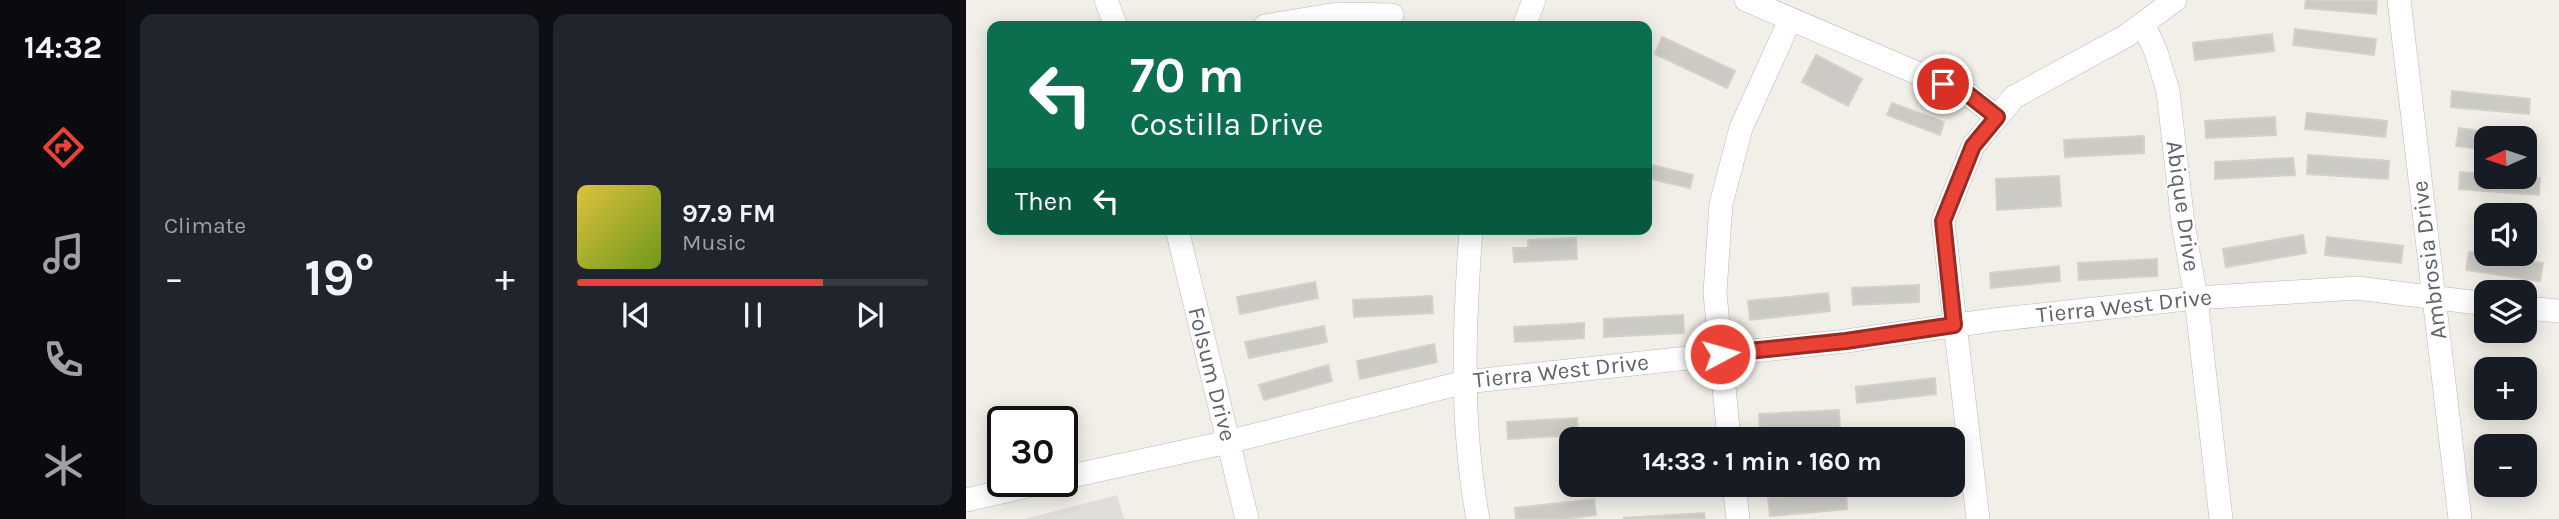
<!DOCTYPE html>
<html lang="en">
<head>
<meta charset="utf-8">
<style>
  body { margin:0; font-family:Karla,sans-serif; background:#20242c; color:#f1f3f6; height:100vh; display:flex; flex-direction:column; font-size:26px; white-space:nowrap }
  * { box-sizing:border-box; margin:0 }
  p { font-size:23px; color:#9ea1a6 }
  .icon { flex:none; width:38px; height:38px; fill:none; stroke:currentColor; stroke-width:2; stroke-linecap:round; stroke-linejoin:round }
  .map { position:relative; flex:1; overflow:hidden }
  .sheet { display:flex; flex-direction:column; gap:14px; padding:14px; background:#0d0f14; width:840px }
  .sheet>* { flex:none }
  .hud { position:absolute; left:21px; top:21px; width:665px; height:214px; border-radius:14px; box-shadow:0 4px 18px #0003; background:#0b6e4f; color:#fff; overflow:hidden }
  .needle { width:46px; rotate:267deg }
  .tools { position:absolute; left:1508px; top:126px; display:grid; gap:14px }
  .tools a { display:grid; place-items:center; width:63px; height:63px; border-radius:14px; background:#171b24; box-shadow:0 4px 18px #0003; font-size:35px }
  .speed { position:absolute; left:21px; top:406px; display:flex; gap:14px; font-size:35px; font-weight:700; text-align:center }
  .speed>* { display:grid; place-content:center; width:91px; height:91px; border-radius:50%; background:#171b24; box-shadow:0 4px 18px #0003; line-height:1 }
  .speed .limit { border:4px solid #111; border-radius:10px; background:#fff; color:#111 }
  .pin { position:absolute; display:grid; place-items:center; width:60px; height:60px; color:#fff; margin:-30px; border:4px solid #fff; border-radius:50%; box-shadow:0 2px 7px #0007 }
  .me { position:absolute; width:77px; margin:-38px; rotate:84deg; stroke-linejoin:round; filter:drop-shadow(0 0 5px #0008) }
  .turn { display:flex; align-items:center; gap:24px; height:147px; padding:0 28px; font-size:32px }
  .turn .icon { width:91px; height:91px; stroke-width:2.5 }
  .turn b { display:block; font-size:49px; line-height:60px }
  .then { display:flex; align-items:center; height:66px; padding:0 28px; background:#0003; gap:14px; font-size:26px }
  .big { font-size:52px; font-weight:700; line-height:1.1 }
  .sheet .tile { flex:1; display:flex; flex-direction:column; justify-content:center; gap:10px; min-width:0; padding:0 24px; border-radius:14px; background:#20242c }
  .song { display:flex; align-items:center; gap:21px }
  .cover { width:84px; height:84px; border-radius:10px; background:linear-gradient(135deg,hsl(50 70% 55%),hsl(80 70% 35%)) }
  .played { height:7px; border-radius:4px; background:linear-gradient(90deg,#ea4335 70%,#363941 70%) }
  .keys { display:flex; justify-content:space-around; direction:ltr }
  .heat { display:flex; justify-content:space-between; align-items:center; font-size:38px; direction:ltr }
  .sheet .tiles { flex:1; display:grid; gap:14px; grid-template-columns:repeat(2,1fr) }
  .trip { position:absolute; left:593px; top:427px; width:406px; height:70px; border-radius:14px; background:#171b24; box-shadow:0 4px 18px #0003; font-weight:700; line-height:70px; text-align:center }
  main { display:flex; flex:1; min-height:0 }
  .menu { display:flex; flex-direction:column; width:126px; justify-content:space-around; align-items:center; background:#090b0e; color:#9ea1a6 }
  .menu .icon { width:49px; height:49px }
  .menu .selected { color:#ea4335 }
  .menu b { font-size:32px; color:#f1f3f6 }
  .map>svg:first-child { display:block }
</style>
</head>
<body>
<main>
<nav class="menu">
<b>14:32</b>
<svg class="icon selected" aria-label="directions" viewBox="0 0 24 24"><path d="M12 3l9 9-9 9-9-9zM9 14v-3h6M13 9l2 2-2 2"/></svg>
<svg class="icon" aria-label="music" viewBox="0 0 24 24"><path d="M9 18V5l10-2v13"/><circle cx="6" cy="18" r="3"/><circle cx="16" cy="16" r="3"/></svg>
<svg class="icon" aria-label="phone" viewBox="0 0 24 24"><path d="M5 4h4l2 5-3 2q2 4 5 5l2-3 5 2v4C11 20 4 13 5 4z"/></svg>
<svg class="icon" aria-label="climate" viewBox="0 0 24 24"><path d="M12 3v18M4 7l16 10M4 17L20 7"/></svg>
</nav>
<section class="sheet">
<div class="tiles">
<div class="tile"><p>Climate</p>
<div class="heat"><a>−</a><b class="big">19°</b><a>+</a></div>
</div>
<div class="tile">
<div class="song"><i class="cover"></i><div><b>97.9 FM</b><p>Music</p></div></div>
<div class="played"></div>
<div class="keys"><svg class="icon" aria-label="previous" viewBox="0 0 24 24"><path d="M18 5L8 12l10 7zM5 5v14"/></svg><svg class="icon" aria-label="pause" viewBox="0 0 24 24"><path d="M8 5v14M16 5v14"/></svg><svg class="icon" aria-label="next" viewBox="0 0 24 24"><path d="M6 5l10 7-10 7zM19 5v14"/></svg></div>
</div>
</div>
</section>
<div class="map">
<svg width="1593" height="519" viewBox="0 0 1593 519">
  <rect width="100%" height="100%" fill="#f1efe8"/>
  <path fill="#e0deda" d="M151,495L158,519H58Z"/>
  <path fill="#cccac5" stroke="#d6d1c6" stroke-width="2" d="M1340,0H1411L1410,14L1339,8Z
    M1329,29L1410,39L1408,55L1327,45Z
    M1306,34L1308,51L1229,60L1227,43Z
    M696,37L769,71L761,88L689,54Z
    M850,55L896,79L882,106L836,82Z
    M1486,91L1564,99L1563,114L1485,107Z
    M926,103L978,122L974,135L921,115Z
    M1341,113L1421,121L1419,137L1339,129Z
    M1309,117L1310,135L1240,138L1239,121Z
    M1493,128L1560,138L1559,145V138H1521V150L1490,146Z
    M1178,136V153L1099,157L1098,140Z
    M1342,155L1423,161L1422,179L1341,174Z
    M1327,158L1329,175L1249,179V162Z
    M681,164L727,175L724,188L681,178Z
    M1494,172L1521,174V177L1574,178L1573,195L1493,189Z
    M1093,176L1095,206L1031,210L1030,179Z
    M1337,235L1340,253L1260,267L1257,249Z
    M1361,237L1437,246L1435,263L1359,255Z
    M610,238L611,259L548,262L547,248H562V240Z
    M1503,252L1577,263L1574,281L1500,270Z
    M1191,259V276L1113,280L1112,263Z
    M1093,266L1094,281L1025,288L1024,273Z
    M349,282L352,298L274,314L271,297Z
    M953,285V302L887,305L886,288Z
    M862,293L864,311L784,320L782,301Z
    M466,296L467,313L388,317L387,300Z
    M717,315L718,333L638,337V319Z
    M618,323V338L549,342L548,327Z
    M358,326L361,342L283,358L279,342Z
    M468,344L471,362L394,379L391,361Z
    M362,365L366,381L298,400L293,385Z
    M969,378L970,394L891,403L890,387Z
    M873,410L874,429L794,433L793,414Z
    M611,418L612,435L542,439L541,422Z
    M719,430L720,439H650Z
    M880,492L881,509L804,516L802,498Z
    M628,499L630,515L596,519H550L549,508Z
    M738,513L739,519L657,518Z"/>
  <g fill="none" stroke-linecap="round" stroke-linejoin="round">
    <defs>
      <path id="minor" d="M140,0L150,26
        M780,0L1003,95L1031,117
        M1433,0L1494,519
        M1177,23L1190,52L1202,91L1217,223L1230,298L1255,519
        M299,26L371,14L426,15
        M558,26L568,0
        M211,229L281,519
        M505,229C498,326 494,423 512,519
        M1559,308L1593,311
        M763,439L749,293L755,204L775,128L824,20
        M96,478L262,442L499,382L880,341L1027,320L1230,298L1391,288L1521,304
        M768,485L772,519
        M0,500L83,481
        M1012,519L977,221L1007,146L1048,97L1160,36L1209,0"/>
    </defs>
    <use href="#minor" stroke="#b5b8bc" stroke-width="24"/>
    <use href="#minor" stroke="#fff" stroke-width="23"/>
  </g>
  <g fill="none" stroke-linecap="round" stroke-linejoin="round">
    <defs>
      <path id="route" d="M754,354L880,341L988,325L977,221L1007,146L1031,117L1003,95L977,84"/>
    </defs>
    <use href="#route" stroke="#982c22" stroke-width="18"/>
    <use href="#route" stroke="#ea4335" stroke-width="12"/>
  </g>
  <g text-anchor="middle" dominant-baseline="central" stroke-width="5" stroke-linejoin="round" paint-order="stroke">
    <g font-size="23" fill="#5f6368" stroke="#fff">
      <text transform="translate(1217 206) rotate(82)">Abique Drive</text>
      <text transform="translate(1463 260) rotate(-97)">Ambrosia Drive</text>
      <text transform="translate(1158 306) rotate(-6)">Tierra West Drive</text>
      <text transform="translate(595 371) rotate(-6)">Tierra West Drive</text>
      <text transform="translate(246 374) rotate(76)">Folsum Drive</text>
    </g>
  </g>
</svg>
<div class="tools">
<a><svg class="needle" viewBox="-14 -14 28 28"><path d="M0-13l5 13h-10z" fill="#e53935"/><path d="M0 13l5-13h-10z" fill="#9ea1a6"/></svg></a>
<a><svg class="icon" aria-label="sound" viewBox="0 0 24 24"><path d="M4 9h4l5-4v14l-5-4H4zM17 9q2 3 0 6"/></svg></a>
<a><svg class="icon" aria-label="layers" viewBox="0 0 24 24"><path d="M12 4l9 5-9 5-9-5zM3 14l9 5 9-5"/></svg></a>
<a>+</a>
<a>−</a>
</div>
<div class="speed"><div class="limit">30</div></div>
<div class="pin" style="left:977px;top:84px;background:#d93025"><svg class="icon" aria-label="arrive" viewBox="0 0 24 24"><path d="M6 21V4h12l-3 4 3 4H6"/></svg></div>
<svg class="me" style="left:754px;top:354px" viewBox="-20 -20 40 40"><circle r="17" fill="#ea4335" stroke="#fff" stroke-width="3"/><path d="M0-11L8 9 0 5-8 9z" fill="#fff"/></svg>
<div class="trip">14:33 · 1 min · 160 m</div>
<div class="hud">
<div class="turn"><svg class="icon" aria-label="left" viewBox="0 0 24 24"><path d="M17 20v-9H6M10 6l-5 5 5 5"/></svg><div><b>70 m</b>Costilla Drive</div></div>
<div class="then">Then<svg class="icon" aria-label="left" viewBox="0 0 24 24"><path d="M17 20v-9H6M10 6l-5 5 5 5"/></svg></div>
</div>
</div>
</main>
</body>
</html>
